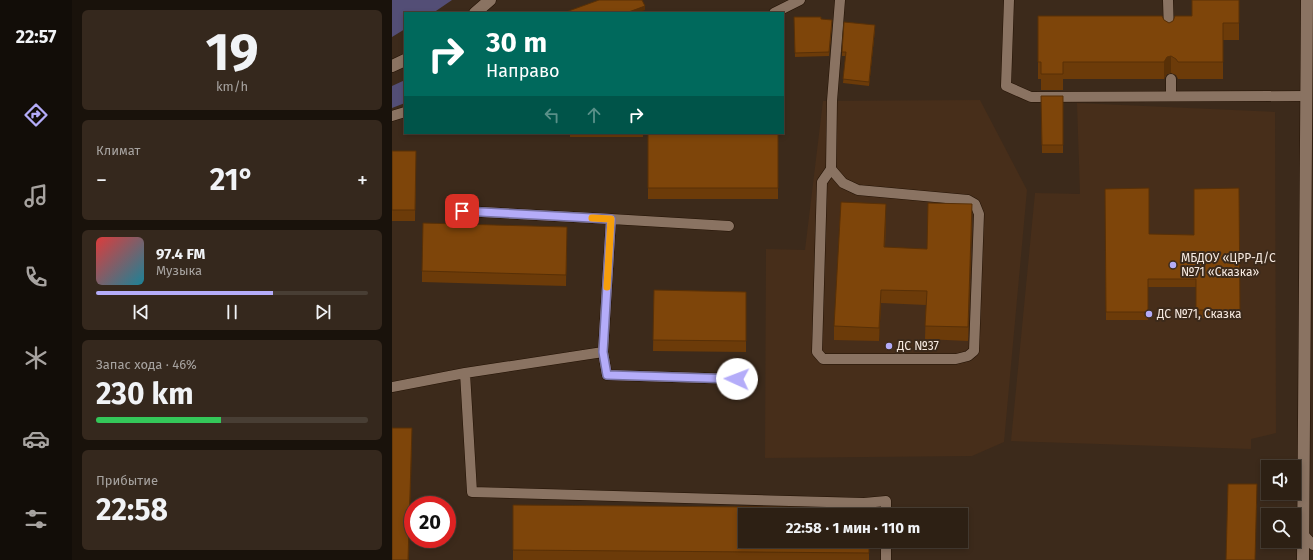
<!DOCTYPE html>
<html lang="ru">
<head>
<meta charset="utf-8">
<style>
  body { margin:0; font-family:"Fira Sans",sans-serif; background:#35281d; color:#f1f3f6; height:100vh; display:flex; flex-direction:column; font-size:15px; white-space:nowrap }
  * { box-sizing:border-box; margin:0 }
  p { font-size:13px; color:#a7a3a0 }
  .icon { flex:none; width:22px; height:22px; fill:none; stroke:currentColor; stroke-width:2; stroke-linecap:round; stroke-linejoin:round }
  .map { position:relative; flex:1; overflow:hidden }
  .details { display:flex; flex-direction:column; gap:10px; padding:10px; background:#19120b; width:320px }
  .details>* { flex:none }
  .top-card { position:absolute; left:12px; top:12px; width:380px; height:122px; border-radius:0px; box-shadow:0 2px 6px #0003,0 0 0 1px #483e34; background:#00695c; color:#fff; overflow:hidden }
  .fabs { position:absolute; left:869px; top:460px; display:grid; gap:8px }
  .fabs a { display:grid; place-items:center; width:40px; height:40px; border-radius:0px; background:#2d2014; box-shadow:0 2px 6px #0003,0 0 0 1px #483e34; font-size:20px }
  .speed { position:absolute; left:12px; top:496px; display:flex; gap:8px; font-size:20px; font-weight:700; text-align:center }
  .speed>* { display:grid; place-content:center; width:52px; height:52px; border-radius:50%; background:#2d2014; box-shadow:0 2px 6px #0003,0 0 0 1px #483e34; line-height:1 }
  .speed .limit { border:6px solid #d22; background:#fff; color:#111 }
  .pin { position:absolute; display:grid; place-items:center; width:34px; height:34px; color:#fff; margin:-17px; border-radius:8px; box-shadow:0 2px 6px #0006 }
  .me { position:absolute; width:44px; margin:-22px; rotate:272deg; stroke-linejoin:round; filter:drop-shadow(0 0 3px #0008) }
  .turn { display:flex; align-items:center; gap:14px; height:84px; padding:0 16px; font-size:18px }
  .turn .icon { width:52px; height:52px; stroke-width:2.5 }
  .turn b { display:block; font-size:28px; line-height:34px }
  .lanes { display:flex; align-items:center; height:38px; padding:0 16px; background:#0003; justify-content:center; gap:20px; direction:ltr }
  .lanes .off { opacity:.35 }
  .big { font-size:30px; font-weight:700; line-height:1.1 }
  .details .widget { flex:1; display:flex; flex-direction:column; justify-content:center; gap:6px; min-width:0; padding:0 14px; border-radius:6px; background:#35281d }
  .details .dial { align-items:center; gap:0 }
  .dial b { font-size:52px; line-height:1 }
  .song { display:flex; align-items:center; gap:12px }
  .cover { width:48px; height:48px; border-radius:6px; background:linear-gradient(135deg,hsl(0 70% 55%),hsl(190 70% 35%)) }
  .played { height:4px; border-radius:2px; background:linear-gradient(90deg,#b4acf9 65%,#483e34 65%) }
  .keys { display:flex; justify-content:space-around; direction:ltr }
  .heat { display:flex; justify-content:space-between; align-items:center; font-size:22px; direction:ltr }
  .charge { height:6px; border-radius:3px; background:linear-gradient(90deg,#34c759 46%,#483e34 0) }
  .trip { position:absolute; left:346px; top:508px; width:230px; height:40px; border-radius:0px; background:#2d2014; box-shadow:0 2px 6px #0003,0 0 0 1px #483e34; font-weight:700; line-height:40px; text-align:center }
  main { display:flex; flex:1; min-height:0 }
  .menu { display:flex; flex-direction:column; width:72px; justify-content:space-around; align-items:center; background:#120d08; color:#a7a3a0 }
  .menu .icon { width:28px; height:28px }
  .menu .active { color:#b4acf9 }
  .menu b { font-size:18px; color:#f1f3f6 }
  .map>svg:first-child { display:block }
</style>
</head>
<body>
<main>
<nav class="menu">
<b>22:57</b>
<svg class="icon active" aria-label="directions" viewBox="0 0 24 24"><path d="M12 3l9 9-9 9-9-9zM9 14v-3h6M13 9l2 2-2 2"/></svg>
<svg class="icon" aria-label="music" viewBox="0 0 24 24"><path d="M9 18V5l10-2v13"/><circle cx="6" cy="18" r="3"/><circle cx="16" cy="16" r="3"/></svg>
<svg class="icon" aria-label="phone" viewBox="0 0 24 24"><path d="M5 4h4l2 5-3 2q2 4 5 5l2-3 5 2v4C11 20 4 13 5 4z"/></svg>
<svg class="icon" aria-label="climate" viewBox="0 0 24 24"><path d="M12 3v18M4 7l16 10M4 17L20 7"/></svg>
<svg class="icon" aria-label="car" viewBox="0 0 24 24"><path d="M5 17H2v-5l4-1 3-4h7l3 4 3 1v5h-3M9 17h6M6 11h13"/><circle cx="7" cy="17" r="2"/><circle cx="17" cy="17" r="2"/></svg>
<svg class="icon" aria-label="filters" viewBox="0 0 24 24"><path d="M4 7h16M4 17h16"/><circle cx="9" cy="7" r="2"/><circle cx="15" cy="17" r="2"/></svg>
</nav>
<section class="details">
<div class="widget dial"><b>19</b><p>km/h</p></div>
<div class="widget"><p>Климат</p>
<div class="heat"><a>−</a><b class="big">21°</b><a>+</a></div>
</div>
<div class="widget">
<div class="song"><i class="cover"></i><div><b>97.4 FM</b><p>Музыка</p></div></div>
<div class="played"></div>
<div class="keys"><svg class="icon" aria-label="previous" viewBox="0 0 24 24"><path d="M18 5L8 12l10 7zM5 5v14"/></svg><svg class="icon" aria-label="pause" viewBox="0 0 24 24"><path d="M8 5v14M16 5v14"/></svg><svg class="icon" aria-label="next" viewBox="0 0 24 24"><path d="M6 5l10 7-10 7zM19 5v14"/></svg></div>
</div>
<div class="widget"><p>Запас хода · 46%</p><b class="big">230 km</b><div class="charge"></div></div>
<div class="widget"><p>Прибытие</p><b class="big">22:58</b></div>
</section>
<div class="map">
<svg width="921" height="560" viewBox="0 0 921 560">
  <rect width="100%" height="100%" fill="#3c2a1b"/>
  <path fill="#472e1a" d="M588,100L635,190L612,442L580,456L373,458L374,249L413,250L431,101Z
    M685,103L883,112L884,433L859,439V449L619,441L643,193L688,194Z"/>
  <path fill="#534e76" d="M0,0H60L41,13H13V29L0,37Z
    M13,80V103L0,108V86Z"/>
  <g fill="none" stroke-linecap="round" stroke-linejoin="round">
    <defs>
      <path id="service" d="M617,0L614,86L639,97L914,96
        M776,0L777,33
        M382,13L408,0
        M779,79V95
        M0,116L13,112
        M439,169L451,183L466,190L576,200L583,204L587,214L582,351L576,356L564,359H431L425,352L430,182L439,169L440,101L448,0
        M71,211L219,219L211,352L73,373
        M219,219L337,226
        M211,352L215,375L345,379
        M0,387L73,373L80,492L472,503L494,501V515
        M911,534L921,545
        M494,560V541"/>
      <path id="minor" d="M911,560L915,0"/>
      <path id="tertiary" d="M83,13L98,0
        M0,66L13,60"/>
    </defs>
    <use href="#service" stroke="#231204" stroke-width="11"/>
    <use href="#minor" stroke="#231204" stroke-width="13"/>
    <use href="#tertiary" stroke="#231204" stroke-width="13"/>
    <use href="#service" stroke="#8a7362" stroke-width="10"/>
    <use href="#minor" stroke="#8a7362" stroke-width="12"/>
    <use href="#tertiary" stroke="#8a7362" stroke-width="12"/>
  </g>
  <path fill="#6c3b09" d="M847,0V40H831V79H786L784,75L779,73L775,74L772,79H671V90H649V79H646V16L772,20L777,23L800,16Z
    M402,17L429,19L440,24L437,56L403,57Z
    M483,29L477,86L451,83L454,56H450V52Z
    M649,96H671V153H650Z
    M178,133H251V137H178Z
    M256,133H386V199H256Z
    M0,151H24L23,221H0Z
    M847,188L848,318H804V287H756V320H714L713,189L757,234L802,235Z
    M494,218L493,247L535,249L580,218L576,341L533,339L534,305L489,303L487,341L442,340V326Z
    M175,227L174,286L30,282V271Z
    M262,290L354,292V352L261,351Z
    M121,505L477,541V560H121Z"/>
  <path fill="#583007" d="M253,6V10L246,13H234Z
    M483,25V29L477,86V82Z
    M779,56V73L775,74L772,79V62L775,57Z
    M494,204V218L492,261V247Z
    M580,204V218L576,341V327Z
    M489,290V303L487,341V328Z
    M20,428V445L17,560H16Z"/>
  <path fill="#7e450a" stroke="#583007" d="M207,0H250L253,6L234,13H171Z
    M800,0H847V23H831V62H786L784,59L779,56L775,57L772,62H671V74H649V62H646V16H770L772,20L777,23L781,21L783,16H800Z
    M402,17H429V19L440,20L437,52L403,53Z
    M452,22L483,25L477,82L451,79L454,52H450Z
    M649,96H671V145H650Z
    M256,133H386V188H256Z
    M0,151H24L23,210H0Z
    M757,188V234L802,235V189L847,188L848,310H804V279H756V312H714L713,189Z
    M449,202L494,204L492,247L535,249L536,203L580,204L576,327L533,326L535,291L489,290L487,328L442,326Z
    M31,223L175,227L174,275L30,271Z
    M262,290L354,292V341L261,340Z
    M0,428H20L16,560H0Z
    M836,484H865L863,560H834Z
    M121,505L477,508V515H353V541H477V553L121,550Z"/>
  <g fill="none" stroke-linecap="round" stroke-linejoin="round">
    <defs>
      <path id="route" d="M70,211L219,219L211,352L215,375L345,379"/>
    </defs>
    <use href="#route" stroke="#7570a2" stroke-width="10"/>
    <use href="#route" stroke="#b4acf9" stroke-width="7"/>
    <path stroke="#f59e0b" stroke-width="7" d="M200,218L219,219L215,287"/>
  </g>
  <g fill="#b4acf9" stroke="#3c2a1b" stroke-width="1.5">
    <circle cx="781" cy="265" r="4"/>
    <circle cx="757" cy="314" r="4"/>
    <circle cx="497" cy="346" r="4"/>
  </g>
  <g text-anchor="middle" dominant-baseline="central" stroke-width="4" stroke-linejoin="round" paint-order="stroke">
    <g font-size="12" fill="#f7eae1" stroke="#3c2a1b" text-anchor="start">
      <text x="789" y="258">МБДОУ «ЦРР-Д/С<tspan x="789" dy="14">№71 «Сказка»</tspan></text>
      <text x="765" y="314">ДС №71, Сказка</text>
      <text x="505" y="346">ДС №37</text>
    </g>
  </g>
</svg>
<div class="fabs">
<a><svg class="icon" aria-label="sound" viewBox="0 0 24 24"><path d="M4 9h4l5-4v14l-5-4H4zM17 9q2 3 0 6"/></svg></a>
<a><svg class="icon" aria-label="search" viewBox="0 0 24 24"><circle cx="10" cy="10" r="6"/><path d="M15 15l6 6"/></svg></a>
</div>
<div class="speed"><div class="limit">20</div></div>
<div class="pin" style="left:70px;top:211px;background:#d93025"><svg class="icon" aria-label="arrive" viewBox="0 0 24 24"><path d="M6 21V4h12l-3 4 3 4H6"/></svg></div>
<svg class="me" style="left:345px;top:379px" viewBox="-20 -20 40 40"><circle r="19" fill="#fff"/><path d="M0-13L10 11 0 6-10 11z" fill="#b4acf9"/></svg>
<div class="trip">22:58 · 1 мин · 110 m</div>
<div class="top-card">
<div class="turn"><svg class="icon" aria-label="right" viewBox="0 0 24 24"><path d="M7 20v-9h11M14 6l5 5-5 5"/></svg><div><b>30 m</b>Направо</div></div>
<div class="lanes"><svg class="icon off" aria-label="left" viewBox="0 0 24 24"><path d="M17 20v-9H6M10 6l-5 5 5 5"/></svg><svg class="icon off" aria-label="ahead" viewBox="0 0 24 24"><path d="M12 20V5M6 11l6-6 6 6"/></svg><svg class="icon" aria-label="right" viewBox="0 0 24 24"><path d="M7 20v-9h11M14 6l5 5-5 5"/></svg></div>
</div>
</div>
</main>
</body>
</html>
